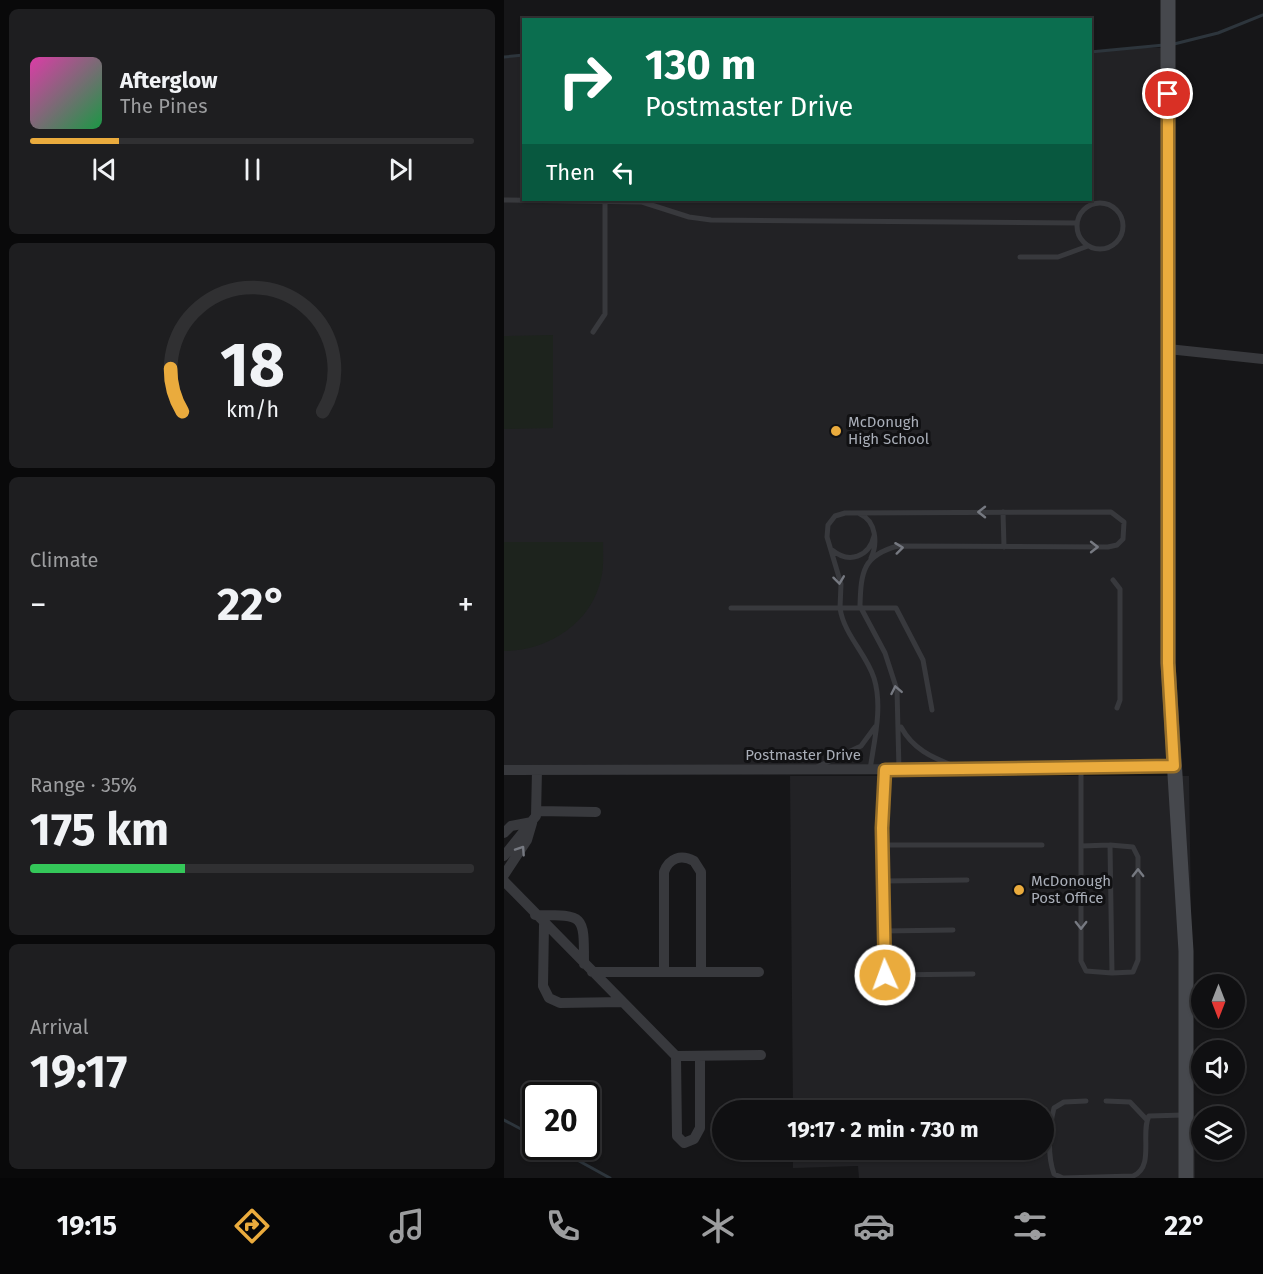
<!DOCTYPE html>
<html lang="en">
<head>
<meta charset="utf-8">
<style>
  body { margin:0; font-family:"Fira Sans",sans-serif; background:#1e1e20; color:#f1f3f6; height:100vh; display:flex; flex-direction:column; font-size:22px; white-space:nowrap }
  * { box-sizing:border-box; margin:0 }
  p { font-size:20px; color:#9c9d9f }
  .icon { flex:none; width:33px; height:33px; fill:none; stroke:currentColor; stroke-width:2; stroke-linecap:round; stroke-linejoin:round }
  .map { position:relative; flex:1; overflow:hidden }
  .sheet { display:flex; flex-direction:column; gap:9px; padding:9px; background:#09090a; width:504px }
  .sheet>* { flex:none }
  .banner { position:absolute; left:18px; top:18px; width:570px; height:183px; border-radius:0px; box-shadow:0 2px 4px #0004,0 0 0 2px #303032; background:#0b6e4f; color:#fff; overflow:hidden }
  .needle { width:39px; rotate:180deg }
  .controls { position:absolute; left:687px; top:974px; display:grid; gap:12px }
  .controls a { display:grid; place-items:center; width:54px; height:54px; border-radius:50%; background:#101012; box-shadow:0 2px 4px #0004,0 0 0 2px #303032; font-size:30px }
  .speed { position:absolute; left:18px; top:1082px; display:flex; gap:12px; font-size:30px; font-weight:700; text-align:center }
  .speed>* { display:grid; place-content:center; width:78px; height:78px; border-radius:50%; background:#101012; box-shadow:0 2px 4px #0004,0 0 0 2px #303032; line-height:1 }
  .speed .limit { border:3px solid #111; border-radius:9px; background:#fff; color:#111 }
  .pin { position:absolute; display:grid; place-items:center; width:51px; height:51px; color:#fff; margin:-26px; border:3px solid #fff; border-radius:50%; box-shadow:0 2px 6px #0007 }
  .me { position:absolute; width:66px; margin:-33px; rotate:358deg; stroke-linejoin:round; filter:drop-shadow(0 0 4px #0008) }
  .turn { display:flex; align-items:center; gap:21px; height:126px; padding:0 24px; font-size:27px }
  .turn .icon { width:78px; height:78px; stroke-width:2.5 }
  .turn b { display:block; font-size:42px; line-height:51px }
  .then { display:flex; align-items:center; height:57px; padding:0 24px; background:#0003; gap:12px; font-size:22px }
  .big { font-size:45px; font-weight:700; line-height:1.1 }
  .sheet .tile { flex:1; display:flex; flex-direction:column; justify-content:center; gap:9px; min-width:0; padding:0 21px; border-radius:9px; background:#1e1e20 }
  .sheet .dial { align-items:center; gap:0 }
  .dial svg { height:156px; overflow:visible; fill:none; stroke:#303032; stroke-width:7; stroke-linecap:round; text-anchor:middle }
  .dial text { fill:#f1f3f6; stroke:none }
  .song { display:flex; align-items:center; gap:18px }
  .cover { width:72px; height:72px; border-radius:9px; background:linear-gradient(135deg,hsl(320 70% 55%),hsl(140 70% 35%)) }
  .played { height:6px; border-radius:3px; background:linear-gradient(90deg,#eaab3d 20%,#303032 20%) }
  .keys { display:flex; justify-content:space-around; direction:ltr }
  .heat { display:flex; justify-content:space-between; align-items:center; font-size:33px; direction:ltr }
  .charge { height:9px; border-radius:4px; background:linear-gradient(90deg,#34c759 35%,#303032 0) }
  .trip { position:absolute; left:208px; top:1100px; width:342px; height:60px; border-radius:30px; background:#101012; box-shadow:0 2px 4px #0004,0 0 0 2px #303032; font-weight:700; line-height:60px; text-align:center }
  .dock { display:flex; height:96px; justify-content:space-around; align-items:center; background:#060607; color:#9c9d9f }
  .dock .icon { width:42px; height:42px }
  .dock .selected { color:#eaab3d }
  .dock b { font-size:27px; color:#f1f3f6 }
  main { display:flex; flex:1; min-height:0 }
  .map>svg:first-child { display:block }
</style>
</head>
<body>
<main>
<section class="sheet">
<div class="tile">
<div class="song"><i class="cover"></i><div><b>Afterglow</b><p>The Pines</p></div></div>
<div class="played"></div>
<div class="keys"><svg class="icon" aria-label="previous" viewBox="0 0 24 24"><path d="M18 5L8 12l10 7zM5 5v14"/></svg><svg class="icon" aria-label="pause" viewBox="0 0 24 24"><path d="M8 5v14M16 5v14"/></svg><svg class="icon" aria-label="next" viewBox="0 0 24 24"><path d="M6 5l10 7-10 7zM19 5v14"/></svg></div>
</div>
<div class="tile dial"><svg viewBox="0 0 100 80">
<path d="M14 69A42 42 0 1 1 86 69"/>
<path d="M14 69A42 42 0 0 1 8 47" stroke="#eaab3d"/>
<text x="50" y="56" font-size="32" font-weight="700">18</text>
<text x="50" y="72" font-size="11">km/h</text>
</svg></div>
<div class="tile"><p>Climate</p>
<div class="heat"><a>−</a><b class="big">22°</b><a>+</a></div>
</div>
<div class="tile"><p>Range · 35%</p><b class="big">175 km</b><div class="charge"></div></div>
<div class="tile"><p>Arrival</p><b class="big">19:17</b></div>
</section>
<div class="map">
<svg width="759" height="1178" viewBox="0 0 759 1178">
  <rect width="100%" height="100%" fill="#161618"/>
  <path fill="#222225" d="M630,47L663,48L670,766L0,769V57L19,55L20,200H586L587,52Z
    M286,776H685L691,1178H355L354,1166L289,1168V1149H540V1110H289Z"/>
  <path fill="#1d231d" d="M49,335V428L0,429V336Z
    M0,542H99C99,554 100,568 97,579C87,624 43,651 0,651Z"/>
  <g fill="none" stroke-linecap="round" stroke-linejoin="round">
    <path stroke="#2d353c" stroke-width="3" d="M670,44L714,33L759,15
      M586,52L660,45
      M0,57L20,55
      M0,1120L32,1137
      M48,1146L106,1178"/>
    <path stroke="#38393d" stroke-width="5" d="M0,200L138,202L185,217L207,220L573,223
      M573 226a23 23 0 1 1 46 0a23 23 0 1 1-46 0Z
      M516,257H554L584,246
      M89,332L101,314V201
      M499,512L500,547
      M356,514C372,521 374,543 367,558
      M328,550C345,564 365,557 370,536
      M609,580L616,589V700L613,708
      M227,608H336C340,635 362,653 370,678C379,707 370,741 366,770
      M397,727C409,749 427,757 450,766
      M313,767L357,746L371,727
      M577,769V961L582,971L608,973L606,845L577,846
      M381,770L378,828L381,975L469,974
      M395,770L393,690L381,653L357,608L356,605C357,572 359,555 394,546L604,547L613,545L619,539L620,522L607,512L341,513L331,516L324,525L323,537L337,584L336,608H392L419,660L428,710
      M379,845H538
      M606,845L629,847L634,857V960L629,972L608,973
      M379,881L463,880
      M379,931L449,930
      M582,1101L560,1102L550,1108C545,1128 543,1154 550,1174L559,1178L629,1176C651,1167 636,1133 645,1116L680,1115
      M602,1101L626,1102L643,1120"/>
    <path stroke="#38393d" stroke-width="10" d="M664,349L759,359
      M0,770L533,769L670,766
      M33,811L92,812
      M0,833L7,826L28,822
      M0,856L32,816L33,770
      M0,875L23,840L28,823
      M0,881L172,1056L257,1055
      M31,915C81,915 80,914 80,964
      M40,925L39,986L45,998L56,1003L119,1002
      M88,972H255
      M160,972V872C165,858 177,854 190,861L197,872V972
      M172,1056L173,1136L180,1143L190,1139L196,1128V1056"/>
    <path stroke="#46484d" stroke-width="15" d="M664,0V663L682,951V1178"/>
  </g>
  <defs><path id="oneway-chevron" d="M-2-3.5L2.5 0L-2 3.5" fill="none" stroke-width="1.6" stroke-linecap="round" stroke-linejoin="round" transform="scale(1.5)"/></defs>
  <g stroke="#767981">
    <use href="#oneway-chevron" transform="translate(478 512) rotate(180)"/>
    <use href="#oneway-chevron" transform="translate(590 547)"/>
    <use href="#oneway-chevron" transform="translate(395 548) rotate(-7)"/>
    <use href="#oneway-chevron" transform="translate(335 580) rotate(83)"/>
    <use href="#oneway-chevron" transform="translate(392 690) rotate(-101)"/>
    <use href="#oneway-chevron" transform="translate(17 850) rotate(-56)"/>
    <use href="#oneway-chevron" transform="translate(634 873) rotate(-90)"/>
    <use href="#oneway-chevron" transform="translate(577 925) rotate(90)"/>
  </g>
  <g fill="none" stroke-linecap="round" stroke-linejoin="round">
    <defs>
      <path id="route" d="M381,975L378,828L381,770L670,766L664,663V94"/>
    </defs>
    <use href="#route" stroke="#986f28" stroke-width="15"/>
    <use href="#route" stroke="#eaab3d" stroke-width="10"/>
  </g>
  <g fill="#eaab3d" stroke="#111113" stroke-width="2">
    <circle cx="332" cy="431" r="6"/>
    <circle cx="515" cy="890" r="6"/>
  </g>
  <g text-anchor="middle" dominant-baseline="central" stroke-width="6" stroke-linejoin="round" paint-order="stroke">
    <g font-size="15" fill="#a9aeb8" stroke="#111113" text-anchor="start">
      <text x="344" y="422">McDonugh<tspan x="344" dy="17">High School</tspan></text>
      <text x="527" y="881">McDonough<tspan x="527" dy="17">Post Office</tspan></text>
    </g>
    <g font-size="15" fill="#a9aeb8" stroke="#111113">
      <text x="299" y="755">Postmaster Drive</text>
    </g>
  </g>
</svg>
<div class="controls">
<a><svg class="needle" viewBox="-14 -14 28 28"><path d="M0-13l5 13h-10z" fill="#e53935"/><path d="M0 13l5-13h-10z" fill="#9c9d9f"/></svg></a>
<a><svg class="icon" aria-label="sound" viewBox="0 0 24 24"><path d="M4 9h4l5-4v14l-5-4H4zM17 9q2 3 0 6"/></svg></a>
<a><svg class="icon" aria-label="layers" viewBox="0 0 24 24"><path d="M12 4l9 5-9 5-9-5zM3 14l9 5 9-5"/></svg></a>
</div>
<div class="speed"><div class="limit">20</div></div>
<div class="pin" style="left:664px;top:94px;background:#d93025"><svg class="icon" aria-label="arrive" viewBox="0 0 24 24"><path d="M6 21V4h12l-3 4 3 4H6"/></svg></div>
<svg class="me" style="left:381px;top:975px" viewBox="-20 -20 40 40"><circle r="17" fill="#eaab3d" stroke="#fff" stroke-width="3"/><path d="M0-11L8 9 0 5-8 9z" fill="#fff"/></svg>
<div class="trip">19:17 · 2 min · 730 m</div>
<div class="banner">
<div class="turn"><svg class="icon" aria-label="right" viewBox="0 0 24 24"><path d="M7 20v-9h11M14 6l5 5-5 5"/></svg><div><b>130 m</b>Postmaster Drive</div></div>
<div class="then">Then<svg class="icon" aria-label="left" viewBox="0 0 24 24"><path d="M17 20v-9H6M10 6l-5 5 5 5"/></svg></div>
</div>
</div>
</main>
<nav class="dock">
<b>19:15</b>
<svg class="icon selected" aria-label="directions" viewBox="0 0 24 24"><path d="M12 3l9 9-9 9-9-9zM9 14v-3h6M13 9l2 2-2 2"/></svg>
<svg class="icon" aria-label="music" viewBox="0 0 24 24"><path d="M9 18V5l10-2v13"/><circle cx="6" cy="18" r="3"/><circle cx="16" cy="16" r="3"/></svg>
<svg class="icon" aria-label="phone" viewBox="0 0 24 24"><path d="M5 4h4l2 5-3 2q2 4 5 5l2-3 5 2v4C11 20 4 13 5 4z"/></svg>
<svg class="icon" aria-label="climate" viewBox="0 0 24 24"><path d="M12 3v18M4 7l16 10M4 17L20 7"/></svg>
<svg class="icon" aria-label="car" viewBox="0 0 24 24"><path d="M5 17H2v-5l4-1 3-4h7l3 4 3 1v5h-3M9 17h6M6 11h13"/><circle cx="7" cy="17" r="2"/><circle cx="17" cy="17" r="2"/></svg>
<svg class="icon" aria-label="filters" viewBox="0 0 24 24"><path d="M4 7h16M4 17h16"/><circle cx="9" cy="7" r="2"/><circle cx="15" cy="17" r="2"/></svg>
<b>22°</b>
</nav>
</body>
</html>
